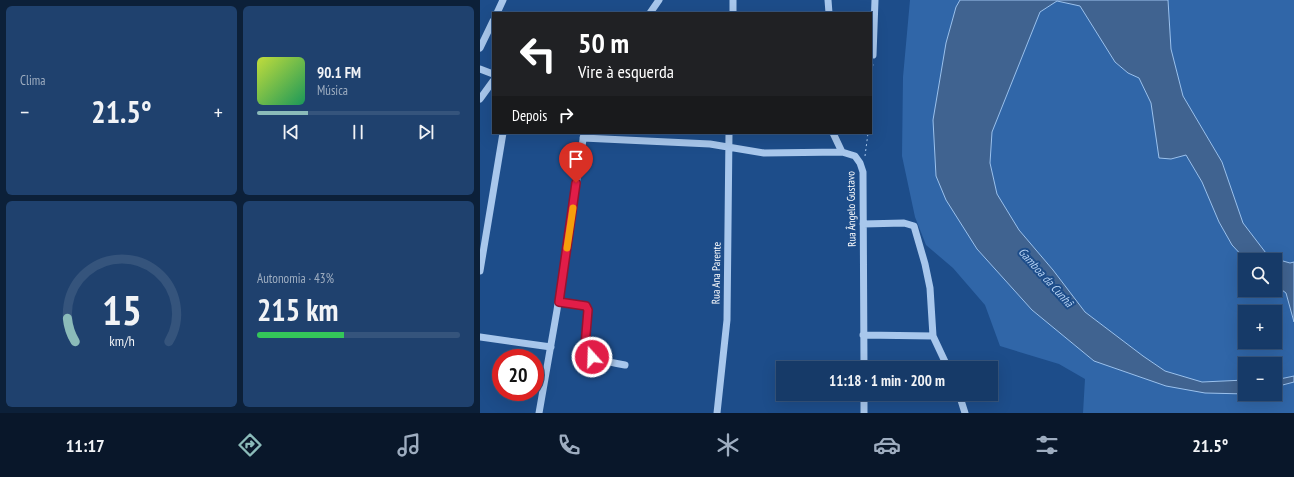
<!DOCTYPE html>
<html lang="pt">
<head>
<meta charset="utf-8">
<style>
  body { margin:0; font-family:"PT Sans Narrow",sans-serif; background:#1f416e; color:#f1f3f6; height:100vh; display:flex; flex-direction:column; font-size:15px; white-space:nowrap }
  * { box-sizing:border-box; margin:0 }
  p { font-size:13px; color:#9eadc0 }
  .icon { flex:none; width:22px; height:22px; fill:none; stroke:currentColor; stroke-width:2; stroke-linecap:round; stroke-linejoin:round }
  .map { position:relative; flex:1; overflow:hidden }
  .panel { display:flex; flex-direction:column; gap:6px; padding:6px; background:#0c2039; width:480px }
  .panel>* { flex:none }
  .banner { position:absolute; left:12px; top:12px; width:380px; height:122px; border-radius:0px; box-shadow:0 4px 16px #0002,0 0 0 1px #35547c; background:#202124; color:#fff; overflow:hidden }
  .controls { position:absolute; left:758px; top:253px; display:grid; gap:8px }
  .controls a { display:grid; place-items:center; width:44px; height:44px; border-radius:0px; background:#163a68; box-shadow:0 4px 16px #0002,0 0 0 1px #35547c; font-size:20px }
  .speed { position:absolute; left:12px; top:349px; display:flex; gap:8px; font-size:20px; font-weight:700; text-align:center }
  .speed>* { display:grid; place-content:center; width:52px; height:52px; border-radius:50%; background:#163a68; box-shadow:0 4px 16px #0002,0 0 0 1px #35547c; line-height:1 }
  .speed .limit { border:6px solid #d22; background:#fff; color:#111 }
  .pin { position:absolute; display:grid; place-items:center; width:34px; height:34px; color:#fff; margin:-41px -17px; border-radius:50% 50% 50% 0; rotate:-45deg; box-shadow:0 0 4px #0007 }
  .pin .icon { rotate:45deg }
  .me { position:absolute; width:44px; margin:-22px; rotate:340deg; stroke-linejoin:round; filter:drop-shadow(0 0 3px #0008) }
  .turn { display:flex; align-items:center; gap:14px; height:84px; padding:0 20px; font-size:18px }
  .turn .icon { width:52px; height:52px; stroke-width:2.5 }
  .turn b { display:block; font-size:28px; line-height:34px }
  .then { display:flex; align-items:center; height:38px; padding:0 20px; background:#0003; gap:8px; font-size:15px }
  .big { font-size:30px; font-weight:700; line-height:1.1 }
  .panel .widget { flex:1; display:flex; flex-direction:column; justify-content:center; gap:6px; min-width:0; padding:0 14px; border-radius:6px; background:#1f416e }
  .panel .dial { align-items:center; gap:0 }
  .dial svg { height:104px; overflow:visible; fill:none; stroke:#35547c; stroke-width:7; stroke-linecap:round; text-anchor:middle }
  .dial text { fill:#f1f3f6; stroke:none }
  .song { display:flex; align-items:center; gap:12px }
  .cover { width:48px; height:48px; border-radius:6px; background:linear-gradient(135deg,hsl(70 70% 55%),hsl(150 70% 35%)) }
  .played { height:4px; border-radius:2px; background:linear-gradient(90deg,#8bbbb9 25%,#35547c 25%) }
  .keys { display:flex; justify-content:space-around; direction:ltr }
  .heat { display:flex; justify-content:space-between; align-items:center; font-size:22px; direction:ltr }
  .charge { height:6px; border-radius:3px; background:linear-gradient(90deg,#34c759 43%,#35547c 0) }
  .panel .tiles { flex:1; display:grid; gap:6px; grid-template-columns:repeat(2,1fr) }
  .trip { position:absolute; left:296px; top:361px; width:222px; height:40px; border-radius:0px; background:#163a68; box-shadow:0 4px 16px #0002,0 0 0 1px #35547c; font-weight:700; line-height:40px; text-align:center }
  .tabs { display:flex; height:64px; justify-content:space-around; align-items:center; background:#09172a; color:#9eadc0 }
  .tabs .icon { width:28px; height:28px }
  .tabs .selected { color:#8bbbb9 }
  .tabs b { font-size:18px; color:#f1f3f6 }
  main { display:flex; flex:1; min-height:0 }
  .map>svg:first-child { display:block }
</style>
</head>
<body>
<main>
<section class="panel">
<div class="tiles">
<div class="widget"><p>Clima</p>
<div class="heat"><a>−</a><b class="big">21.5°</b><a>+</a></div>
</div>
<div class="widget">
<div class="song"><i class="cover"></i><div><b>90.1 FM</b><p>Música</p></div></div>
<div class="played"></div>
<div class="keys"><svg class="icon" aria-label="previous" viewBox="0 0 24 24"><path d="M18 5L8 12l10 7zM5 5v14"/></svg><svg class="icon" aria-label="pause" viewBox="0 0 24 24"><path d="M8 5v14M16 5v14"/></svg><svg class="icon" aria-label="next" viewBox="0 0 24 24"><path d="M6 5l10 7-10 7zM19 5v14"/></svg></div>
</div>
<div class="widget dial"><svg viewBox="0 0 100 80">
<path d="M14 69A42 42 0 1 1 86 69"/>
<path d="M14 69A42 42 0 0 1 8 51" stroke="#8bbbb9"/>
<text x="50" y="56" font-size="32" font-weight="700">15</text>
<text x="50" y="72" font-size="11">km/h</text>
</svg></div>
<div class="widget"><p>Autonomia · 43%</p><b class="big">215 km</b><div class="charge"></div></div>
</div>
</section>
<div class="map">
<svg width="814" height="413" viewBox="0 0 814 413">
  <rect width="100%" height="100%" fill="#1d4d8a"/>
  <path fill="#3066a8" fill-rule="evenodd" d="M430,0H480L476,7L466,43L453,120L456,176L497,249L552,310L614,361L686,386L767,394H795V387L814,382V413H603L605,379L579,364L520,346L505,305L473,268L446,245L435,217L422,156L423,77Z
    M688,0H814V262L810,263L789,257L763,223L742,162L703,96L691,49Z
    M577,1L600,6L635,62L648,73L659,78L671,103L680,158L691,159L706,155L722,182L739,222L752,245L766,260L765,290H795L798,287L806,293L814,322V376L795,380V364H765V380L722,382L685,371L663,356L605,312L573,270L539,230L517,194L510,163L512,132L560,12ZM765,312H795V342H765Z"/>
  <path fill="#406390" stroke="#9bc2ee" d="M480,0H688L691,49L703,96L742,162L763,223L789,257L810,263L814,262V322L806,293L798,287L795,288V260H766L752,245L739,222L722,182L706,155L691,159L679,158L671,103L659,78L648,73L635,62L600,6L577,1L560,12L512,132L510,163L517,194L539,230L573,270L605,312L663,356L685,371L722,382L765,380V394H767L725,393L686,386L614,361L552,310L497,249L466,200L456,176L453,120L466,43L476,7Z
    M814,376V382L795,387V380Z"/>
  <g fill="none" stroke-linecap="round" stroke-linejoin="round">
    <path stroke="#a8c7ec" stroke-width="1" stroke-dasharray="2 3" stroke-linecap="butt" d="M391,96L393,61
      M385,156L388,133"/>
    <path stroke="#a8c7ec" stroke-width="7" d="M253,0V13
      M348,0L349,13
      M17,13L23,0
      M170,13L179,0
      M0,48L13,21
      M393,55L395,0
      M0,69L13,74
      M0,99L13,81
      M353,133L362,152
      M103,138L230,144L284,153L362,152L375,156L380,163L383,172L384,368
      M383,224L424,223L434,226L445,264L450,288L453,336L468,368
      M0,271L23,133
      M79,301L106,306L108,310C104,356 97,356 145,365
      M383,335L453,336
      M0,337L71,347
      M384,394V413
      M479,394L485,413
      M59,413L77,310L104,133
      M237,413L247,320L249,133"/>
  </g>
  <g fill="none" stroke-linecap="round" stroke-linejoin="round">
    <defs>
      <path id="route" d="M96,183L79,302L106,306L108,310L105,346V350L112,357"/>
    </defs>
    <use href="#route" stroke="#92132f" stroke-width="10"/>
    <use href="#route" stroke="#e11d48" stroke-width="7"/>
    <path stroke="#f59e0b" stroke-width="7" d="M87,248L93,208"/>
  </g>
  <g text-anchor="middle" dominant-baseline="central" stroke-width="4" stroke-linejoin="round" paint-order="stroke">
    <g font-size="11" fill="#fff" stroke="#1d4d8a">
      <text transform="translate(371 209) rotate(-91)">Rua Ângelo Gustavo</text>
      <text transform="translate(236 273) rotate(-89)">Rua Ana Parente</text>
    </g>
    <g font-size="12" font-style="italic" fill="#b4d1f3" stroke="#1d4d8a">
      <text transform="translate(566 277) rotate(48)">Gamboa da Cunhã</text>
    </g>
  </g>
</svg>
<div class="controls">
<a><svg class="icon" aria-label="search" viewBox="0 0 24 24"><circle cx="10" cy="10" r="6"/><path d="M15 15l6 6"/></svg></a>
<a>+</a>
<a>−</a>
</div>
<div class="speed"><div class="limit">20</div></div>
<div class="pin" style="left:96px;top:183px;background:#d93025"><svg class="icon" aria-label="arrive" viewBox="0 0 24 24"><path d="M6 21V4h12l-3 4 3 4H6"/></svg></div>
<svg class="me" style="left:112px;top:357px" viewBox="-20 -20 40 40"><circle r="17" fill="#e11d48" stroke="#fff" stroke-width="3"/><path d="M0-11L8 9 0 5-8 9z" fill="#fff"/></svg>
<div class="trip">11:18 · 1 min · 200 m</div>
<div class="banner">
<div class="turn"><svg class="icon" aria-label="left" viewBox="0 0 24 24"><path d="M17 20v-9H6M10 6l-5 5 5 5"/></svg><div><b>50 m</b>Vire à esquerda</div></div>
<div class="then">Depois<svg class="icon" aria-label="right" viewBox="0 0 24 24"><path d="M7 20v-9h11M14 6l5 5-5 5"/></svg></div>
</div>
</div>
</main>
<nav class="tabs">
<b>11:17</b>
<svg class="icon selected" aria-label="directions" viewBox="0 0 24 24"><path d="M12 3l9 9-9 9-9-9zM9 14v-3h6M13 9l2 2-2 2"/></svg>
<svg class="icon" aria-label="music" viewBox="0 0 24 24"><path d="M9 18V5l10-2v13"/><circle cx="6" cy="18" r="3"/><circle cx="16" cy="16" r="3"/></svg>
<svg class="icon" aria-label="phone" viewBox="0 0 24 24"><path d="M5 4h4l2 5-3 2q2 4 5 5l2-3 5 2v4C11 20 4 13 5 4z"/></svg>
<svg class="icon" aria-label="climate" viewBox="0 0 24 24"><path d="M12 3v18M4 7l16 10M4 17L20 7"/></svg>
<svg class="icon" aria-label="car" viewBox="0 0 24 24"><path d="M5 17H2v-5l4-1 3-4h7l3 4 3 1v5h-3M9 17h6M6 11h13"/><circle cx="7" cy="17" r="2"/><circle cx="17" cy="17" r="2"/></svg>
<svg class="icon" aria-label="filters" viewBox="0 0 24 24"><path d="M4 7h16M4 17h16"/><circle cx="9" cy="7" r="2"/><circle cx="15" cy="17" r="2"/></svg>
<b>21.5°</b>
</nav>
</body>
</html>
